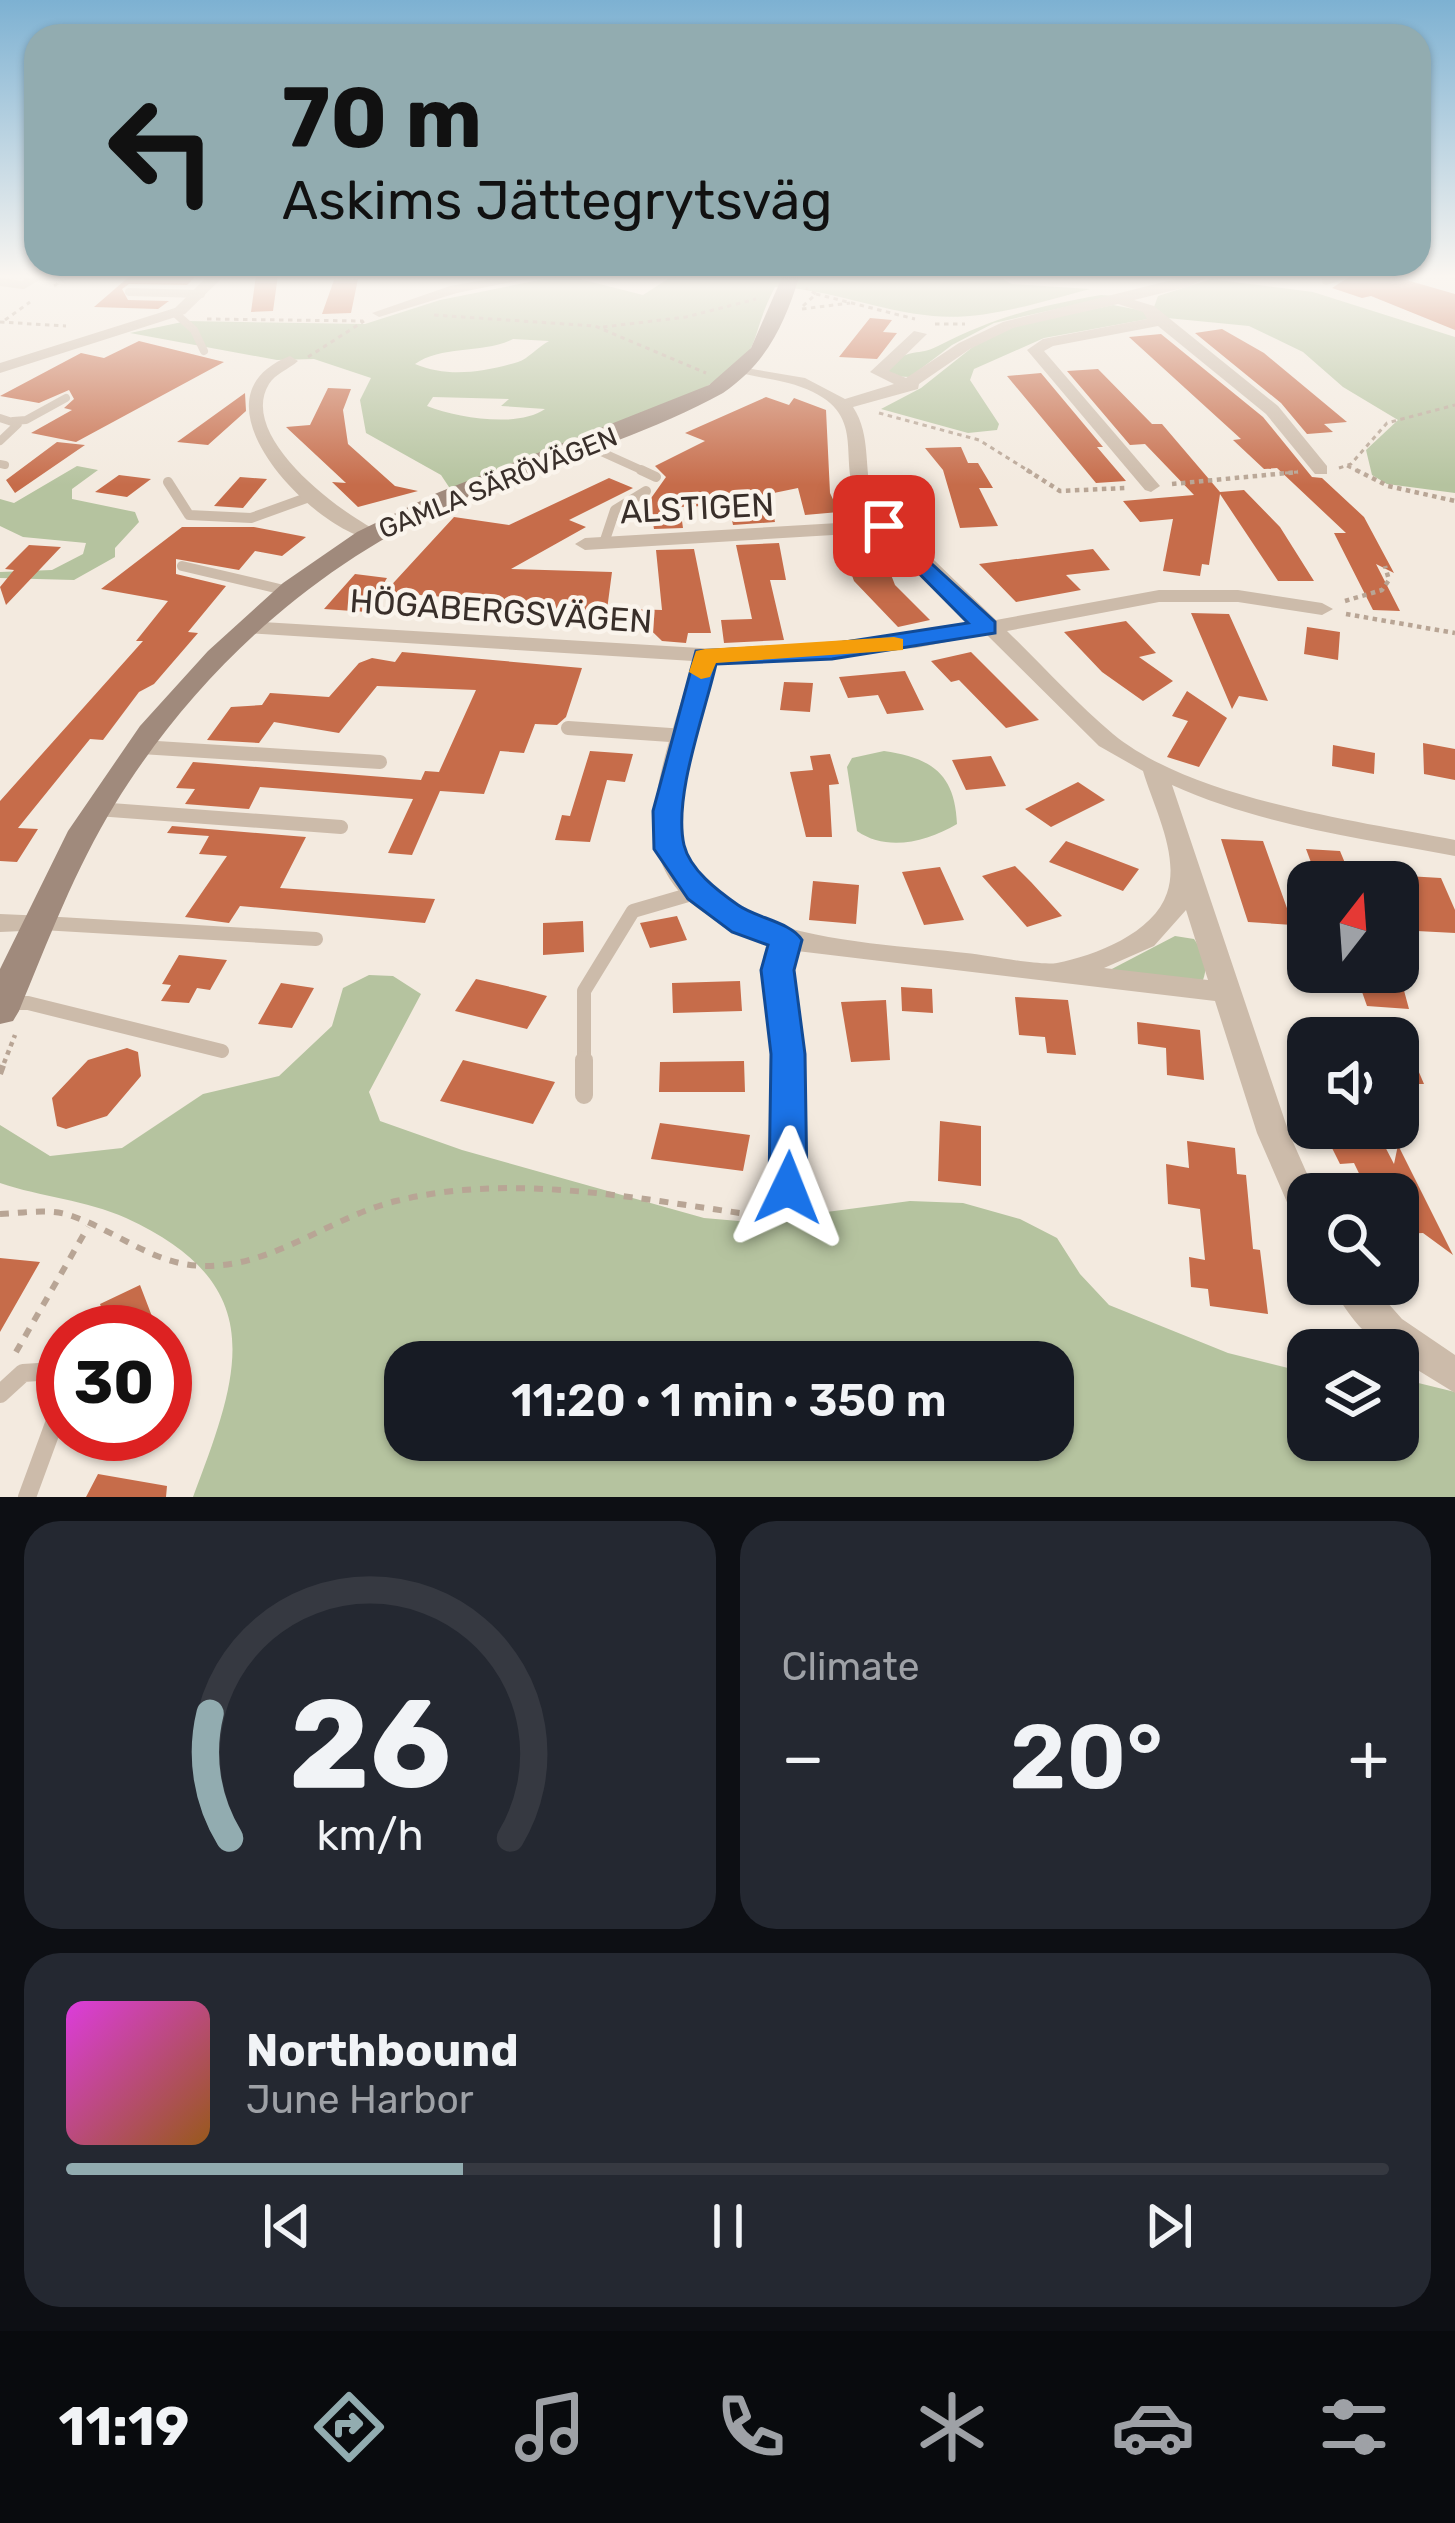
<!DOCTYPE html>
<html lang="en">
<head>
<meta charset="utf-8">
<style>
  body { margin:0; font-family:Rubik,sans-serif; background:#242831; color:#f1f3f6; height:100vh; display:flex; flex-direction:column; font-size:45px; white-space:nowrap }
  * { box-sizing:border-box; margin:0 }
  p { font-size:39px; color:#9ea1a6 }
  .icon { flex:none; width:66px; height:66px; fill:none; stroke:currentColor; stroke-width:2; stroke-linecap:round; stroke-linejoin:round }
  .map { position:relative; height:1497px; overflow:hidden }
  .details { display:flex; flex-direction:column; gap:24px; padding:24px; background:#0d0f14; flex:1 }
  .details>* { flex:none }
  .banner { position:absolute; left:24px; top:24px; width:1407px; height:252px; border-radius:36px; box-shadow:0 3px 9px #0004; background:#92acb0; color:#111; overflow:hidden }
  .needle { width:78px; rotate:17deg }
  .buttons { position:absolute; left:1287px; top:861px; display:grid; gap:24px }
  .buttons a { display:grid; place-items:center; width:132px; height:132px; border-radius:24px; background:#171b24; box-shadow:0 3px 9px #0004; font-size:60px }
  .speed { position:absolute; left:36px; top:1305px; display:flex; gap:24px; font-size:60px; font-weight:700; text-align:center }
  .speed>* { display:grid; place-content:center; width:156px; height:156px; border-radius:50%; background:#171b24; box-shadow:0 3px 9px #0004; line-height:1 }
  .speed .limit { border:18px solid #d22; background:#fff; color:#111 }
  .pin { position:absolute; display:grid; place-items:center; width:102px; height:102px; color:#fff; margin:-51px; border-radius:24px; box-shadow:0 6px 18px #0006 }
  .me { position:absolute; width:132px; margin:-66px; rotate:2deg; stroke-linejoin:round; filter:drop-shadow(0 0 9px #0008) }
  .turn { display:flex; align-items:center; gap:42px; height:252px; padding:0 60px; font-size:54px }
  .turn .icon { width:156px; height:156px; stroke-width:2.5 }
  .turn b { display:block; font-size:84px; line-height:102px }
  .big { font-size:90px; font-weight:600; line-height:1.1 }
  .details .card { flex:1; display:flex; flex-direction:column; justify-content:center; gap:18px; min-width:0; padding:0 42px; border-radius:36px; background:#242831 }
  .details .dial { align-items:center; gap:0 }
  .dial svg { height:312px; overflow:visible; fill:none; stroke:#363941; stroke-width:7; stroke-linecap:round; text-anchor:middle }
  .dial text { fill:#f1f3f6; stroke:none }
  .song { display:flex; align-items:center; gap:36px }
  .cover { width:144px; height:144px; border-radius:18px; background:linear-gradient(135deg,hsl(300 70% 55%),hsl(30 70% 35%)) }
  .played { height:12px; border-radius:6px; background:linear-gradient(90deg,#92acb0 30%,#363941 30%) }
  .keys { display:flex; justify-content:space-around; direction:ltr }
  .heat { display:flex; justify-content:space-between; align-items:center; font-size:66px; direction:ltr }
  .details .tiles { flex:1; display:grid; gap:24px; grid-template-columns:1fr 1fr }
  .card:last-child { grid-column:span 2 }
  .trip { position:absolute; left:384px; top:1341px; width:690px; height:120px; border-radius:36px; background:#171b24; box-shadow:0 3px 9px #0004; font-weight:600; line-height:120px; text-align:center }
  .tab-bar { display:flex; height:192px; justify-content:space-around; align-items:center; background:#090b0e; color:#9ea1a6 }
  .tab-bar .icon { width:84px; height:84px }
  .tab-bar .active { color:#92acb0 }
  .tab-bar b { font-size:54px; color:#f1f3f6 }
  .map>svg:first-child { display:block }
</style>
</head>
<body>
<div class="map">
<svg width="1455" height="1497" viewBox="0 0 1455 1497">
  <rect width="100%" height="100%" fill="#f3eadf"/>
  <path fill="#b5c39f" fill-rule="evenodd" d="M564,275L643,295L674,275H995L1012,284L1090,289C1042,302 982,321 933,316C879,311 829,289 775,287C744,347 770,349 699,391L451,490L441,475L366,433L360,400L371,378L314,359L277,360L130,333L187,321L365,324L440,300ZM513,339L549,341C539,346 528,359 518,362C484,372 448,378 415,364C441,345 483,354 513,339ZM433,397L509,399L501,406L545,409C518,428 458,418 427,406Z
    M1211,279L1313,292L1455,337V493L1387,484L1372,475L1366,450L1398,420L1343,387L1303,352L1249,326L1167,318L1154,307L1158,296Z
    M1101,295L1115,296L994,323L952,345L910,377L887,376V367C912,346 917,357 938,346C995,317 1038,306 1101,295Z
    M1113,305L1144,311L1148,319L1044,338L974,369L970,380L999,424L997,430L968,433L881,409L921,388L974,346L1018,325Z
    M77,466L98,470L72,489V499L135,512L139,522L115,548V557L74,580L0,578V572L52,570L83,554L86,543L23,537L0,526V499L14,503Z
    M884,751C931,758 955,773 957,824C926,842 887,852 857,831L847,767L852,758Z
    M1175,936L1194,939C1203,952 1209,964 1203,980L1108,971Z
    M369,975L393,976L421,994L369,1092L380,1121L462,1150L704,1218L750,1222L910,1201L963,1203L1020,1219L1057,1238L1080,1274L1109,1305L1228,1353L1308,1373V1440H1398V1378L1455,1392V1497H193C240,1373 272,1285 126,1218C86,1200 41,1197 0,1183V1125L50,1156L122,1148L203,1094L279,1076L332,1026L343,988ZM405,1362H1053V1440H405Z"/>
  <path fill="#c66c4a" d="M131,275H136L195,277L187,285L129,284L122,289L128,300L169,301L158,309L94,307Z
    M256,275H278L273,311L251,312Z
    M1352,275H1389L1455,294V330L1371,296L1362,298L1332,288Z
    M358,279L351,313L322,314L334,280Z
    M870,318L892,320L883,332L897,333L877,359L839,357Z
    M1222,329L1264,353L1347,422L1324,424L1333,432L1307,434L1281,403L1195,333Z
    M1161,334L1263,417L1312,477L1322,478L1364,517L1394,573L1376,564L1400,611L1373,610L1334,533H1346L1277,468L1264,469L1233,440L1241,439L1129,337Z
    M139,341L224,362L76,442L31,433L72,410L64,408L74,399L69,390L39,403L0,396L81,353L104,358Z
    M1098,369L1152,424H1162L1220,492L1244,490L1280,527L1314,581H1278L1220,494L1209,565L1202,564L1200,576L1163,571L1173,519L1140,522L1123,501L1194,495L1145,444L1130,445L1067,371Z
    M1041,373L1103,447H1097L1126,481L1096,483L1007,376Z
    M328,388L351,389L343,410L348,444L395,486L418,491L358,507L332,482L346,483L286,427L310,425Z
    M245,393L246,411L208,445L177,442Z
    M766,397L789,405L794,398L826,410L830,493L839,512L805,515L798,488L769,494L775,522L733,525L729,505L680,507L683,528L654,529L649,501L666,477L655,466L705,441L685,433Z
    M57,442L85,445L15,493L6,480Z
    M961,447L968,463H978L993,488H979L998,526L960,528L943,470L925,448Z
    M119,475L151,479L127,497L95,492Z
    M240,477L267,479L243,508L214,506Z
    M609,478L633,488L569,520L586,527L511,569L612,572L605,625L469,619L479,600L385,592L454,517L509,525Z
    M182,527H254L306,537L282,556L255,551L239,570L176,559V574L226,586L188,632L198,633L154,684L139,692L103,740L90,739L18,828L38,829L17,862L0,861V801L143,641H136L168,601L101,589Z
    M779,543L786,580H770L784,640L724,643L721,620L752,619L736,545Z
    M29,545L61,547L6,605L0,587L14,570L5,569Z
    M694,549L711,633H688L686,643L662,641L629,609L662,610L656,550Z
    M870,549L873,555L883,554L895,585L930,620L898,627L854,581L843,551Z
    M1093,549L1110,570L1066,575L1081,590L1016,602L979,564Z
    M355,574L387,578L367,612L324,609Z
    M1191,613L1229,614L1268,701L1239,696L1232,709Z
    M1126,621L1156,653L1139,657L1173,681L1143,701L1102,672L1064,632Z
    M1307,627L1340,632L1338,660L1304,654Z
    M402,652L582,668L566,717L557,725L535,724L524,753L500,751L484,794L440,791L412,855L388,853L413,799L260,787L249,809L185,804L195,789L176,788L193,762L421,780L425,771L439,772L476,690L377,686L339,733L274,722L259,743L207,740L231,707L262,705L270,693L329,697L359,663L372,658L395,662Z
    M971,652L1039,720L1006,728L959,680L951,682L931,661Z
    M905,671L924,710L887,714L878,695L848,698L839,677Z
    M784,682L813,683L810,712L780,710Z
    M1187,691L1227,718L1199,767L1167,757L1188,721L1172,716Z
    M1423,743L1455,749V780L1424,774Z
    M1333,745L1375,753L1374,774L1332,766Z
    M590,751L633,754L625,782L607,780L590,842L555,840L562,815L570,816Z
    M830,754L839,784L829,785L832,837H806L790,772L813,770L810,756Z
    M991,756L1006,786L966,790L952,760Z
    M1078,782L1105,800L1051,827L1025,809Z
    M172,826L306,837L280,888L435,899L425,923L240,906L229,923L185,917L227,856L199,854L209,836L167,833Z
    M1221,839L1263,841L1293,925L1248,922Z
    M1066,841L1139,869L1123,891L1049,862Z
    M1306,849L1340,851L1350,875L1315,873Z
    M1015,866L1031,882L1062,916L1027,927L982,876Z
    M940,867L964,920L924,925L902,872Z
    M1390,875L1441,878L1455,910V933L1398,930V882Z
    M813,881L859,885L856,924L809,920Z
    M677,916L687,940L650,948L640,923Z
    M583,921L584,952L543,955V923Z
    M179,955L227,960L210,990L197,988L189,1003L161,1001L171,985L162,984Z
    M1355,972H1399L1409,1009L1367,1006Z
    M476,979L528,991L547,996L527,1029L455,1011Z
    M740,981L742,1011L673,1013L672,983Z
    M281,983L314,988L292,1028L258,1024Z
    M901,987L932,989L933,1013L902,1011Z
    M1015,997L1068,1000L1076,1055L1047,1053L1045,1037L1019,1035Z
    M886,1000L890,1060L851,1062L841,1002Z
    M1137,1022L1200,1030L1204,1080L1167,1075L1166,1048L1138,1044Z
    M1398,1023L1424,1084H1398Z
    M127,1048L138,1052L141,1076L107,1116L66,1129L57,1126L52,1098L88,1060Z
    M463,1060L555,1082L533,1124L440,1101Z
    M744,1061L745,1092H659L660,1062Z
    M940,1121L981,1126V1186L938,1181Z
    M660,1123L750,1135L743,1171L651,1159Z
    M1380,1137L1394,1164L1398,1145L1453,1255L1423,1233L1398,1234V1194H1369L1354,1163L1340,1164L1328,1140Z
    M1187,1141L1235,1148L1237,1174L1246,1175L1253,1249L1260,1250L1268,1314L1210,1306L1208,1289L1191,1287L1189,1257L1205,1260L1200,1209L1168,1204L1166,1164L1189,1168Z
    M0,1258L40,1262L0,1332Z
    M140,1285L158,1332H110L100,1304Z
    M98,1474L167,1486L166,1497H86Z"/>
  <g fill="none" stroke-linecap="round" stroke-linejoin="round">
    <path stroke="#b8a595" stroke-width="3" stroke-dasharray="4.5 4.5" stroke-linecap="butt" d="M54,286L69,275
      M816,294L915,319
      M803,306L816,294L806,288
      M802,309L850,303
      M434,315L595,326L706,373
      M207,319L363,321
      M5,320L30,302
      M0,322L66,326
      M935,324H965
      M603,327L686,317L756,299
      M308,357L364,321
      M879,413L979,440L1032,473
      M1347,466L1362,473
      M1339,468L1351,464L1387,423L1455,405
      M1285,473L1298,472"/>
    <path stroke="#b8a595" stroke-width="4.5" stroke-dasharray="4.5 4.5" stroke-linecap="butt" d="M1027,470L1060,491L1125,488
      M1356,470L1388,486L1455,501
      M1172,484L1298,472
      M1345,601L1382,590L1389,580L1385,566
      M1346,614L1455,633
      M4,1063L15,1035"/>
    <path stroke="#b8a595" stroke-width="6" stroke-dasharray="9 9" stroke-linecap="butt" d="M0,1074L5,1060
      M0,1214C24,1213 50,1208 72,1216C119,1232 156,1267 208,1266C276,1265 331,1217 396,1201C509,1173 628,1197 740,1213L766,1207
      M16,1352L88,1227"/>
    <path stroke="#cba" stroke-width="8" d="M1104,275H1147
      M1326,281L1344,275
      M0,282L23,285L40,275
      M129,292L201,294
      M175,313L194,330L204,351
      M0,418L18,424L0,441
      M13,421L26,420L66,398
      M586,445L648,473
      M0,464L5,465"/>
    <path stroke="#cba" stroke-width="10" d="M641,470L656,477
      M168,482L189,515L251,518L312,496
      M604,543L615,510L646,491
      M182,566L288,591
      M568,728L586,729"/>
    <path stroke="#cba" stroke-width="14" d="M568,728L685,736
      M141,747L380,762
      M97,809L341,827
      M42,923L316,939
      M7,1003H28L222,1051
      M584,1063V991L633,911L695,893"/>
    <path stroke="#cba" stroke-width="18" d="M584,1060V1095
      M0,1394L23,1373L54,1371L63,1383
      M27,1497L63,1399"/>
    <path fill="#cba" fill-rule="evenodd" d="M209,275H225L185,314L0,373V363L175,308Z
      M511,275H546L457,293L379,317L372,313L450,286Z
      M1192,275H1213L1187,287L1134,300L1154,306L1278,406L1327,466V474H1315L1266,414L1158,326L1053,346L1044,351L1160,486L1151,492L1145,490L1027,350L1043,339L1147,319L1143,312L1118,304L1013,328L970,349L919,384L918,389L853,407C872,436 863,469 873,501L996,620L1159,590H1238L1322,603L1333,609L1322,615L1238,602H1159L1007,631C1042,665 1076,703 1113,734C1192,799 1356,821 1455,840V856C1360,838 1260,825 1172,785L1289,1133L1316,1194H1308V1227L1296,1223L1257,1133L1215,1001L797,951L791,970L803,1054L805,1188L800,1198L788,1202L776,1198L771,1188L773,1054L763,970L771,943C601,889 657,790 693,661L246,633L235,627L246,621L733,650L916,634L975,624L883,532L585,550L575,544L585,538L872,521C826,475 875,422 813,392C791,381 765,379 740,373V367L805,378L845,399L894,384L870,372L914,331L927,334L889,371L906,378L959,343L1003,322ZM986,634L1099,746L1143,771C1154,808 1180,856 1167,893C1154,933 1094,956 1057,963C1038,966 988,955 966,953C889,944 720,941 684,857C662,805 701,715 715,662L916,648ZM1186,910L1208,980L1104,968L1154,946Z
      M1446,275H1455V280Z
      M290,356L298,361C289,369 275,374 269,384C237,436 339,512 378,531V539C330,545 176,400 290,356Z
      M0,914L46,916L50,923L46,930L0,932Z
      M1331,1284H1371L1402,1319L1455,1355V1393L1398,1358V1350C1372,1350 1342,1307 1331,1284Z"/>
    <path fill="#a08a7c" fill-rule="evenodd" d="M783,275H800C784,325 767,363 723,393C638,440 541,464 452,504C313,566 195,674 115,804C75,869 48,941 19,1011L13,1021L0,1024V969L68,831L140,726L208,651L283,583L357,532L437,493L709,385L751,348Z"/>
  </g>
  <linearGradient id="sky" x2="0" y2="1"><stop stop-color="#7db1d2"/><stop offset="0.57" stop-color="#faf6f1"/><stop offset="1" stop-color="#faf6f1" stop-opacity="0"/></linearGradient>
  <rect width="1455" height="485" fill="url(#sky)"/>
  <path fill="#1a73e8" stroke="#114b97" stroke-width="3" d="M884,520L995,622V633L832,659L716,664C705,713 673,796 684,845C690,870 718,891 738,905C756,918 791,922 802,940L794,970L805,1054L807,1188L802,1199L788,1203L775,1199L769,1188L771,1054L761,970L768,945L732,932L688,899L654,849L653,811L696,651L832,644L968,623L877,531L873,526Z"/>
  <path fill="#f59e0b" d="M894,637L903,639V650L716,663L710,677L701,679L689,672L696,651L705,649Z"/>
  <g text-anchor="middle" dominant-baseline="central" stroke-width="9" stroke-linejoin="round" paint-order="stroke">
    <g font-size="27" fill="#392f2a" stroke="#faf4ec">
      <text transform="translate(498 483) rotate(-22)">GAMLA SÄRÖVÄGEN</text>
    </g>
    <g font-size="33" fill="#392f2a" stroke="#faf4ec">
      <text transform="translate(697 508) rotate(-3)">ALSTIGEN</text>
      <text transform="translate(501 611) rotate(4)">HÖGABERGSVÄGEN</text>
    </g>
  </g>
</svg>
<div class="buttons">
<a><svg class="needle" viewBox="-14 -14 28 28"><path d="M0-13l5 13h-10z" fill="#e53935"/><path d="M0 13l5-13h-10z" fill="#9ea1a6"/></svg></a>
<a><svg class="icon" aria-label="sound" viewBox="0 0 24 24"><path d="M4 9h4l5-4v14l-5-4H4zM17 9q2 3 0 6"/></svg></a>
<a><svg class="icon" aria-label="search" viewBox="0 0 24 24"><circle cx="10" cy="10" r="6"/><path d="M15 15l6 6"/></svg></a>
<a><svg class="icon" aria-label="layers" viewBox="0 0 24 24"><path d="M12 4l9 5-9 5-9-5zM3 14l9 5 9-5"/></svg></a>
</div>
<div class="speed"><div class="limit">30</div></div>
<div class="pin" style="left:884px;top:526px;background:#d93025"><svg class="icon" aria-label="arrive" viewBox="0 0 24 24"><path d="M6 21V4h12l-3 4 3 4H6"/></svg></div>
<svg class="me" style="left:788px;top:1188px" viewBox="-20 -20 40 40"><path d="M0-17L14 15 0 8-14 15z" fill="#1a73e8" stroke="#fff" stroke-width="4"/></svg>
<div class="trip">11:20 · 1 min · 350 m</div>
<div class="banner">
<div class="turn"><svg class="icon" aria-label="left" viewBox="0 0 24 24"><path d="M17 20v-9H6M10 6l-5 5 5 5"/></svg><div><b>70 m</b>Askims Jättegrytsväg</div></div>
</div>
</div>
<section class="details">
<div class="tiles">
<div class="card dial"><svg viewBox="0 0 100 80">
<path d="M14 69A42 42 0 1 1 86 69"/>
<path d="M14 69A42 42 0 0 1 9 37" stroke="#92acb0"/>
<text x="50" y="56" font-size="32" font-weight="700">26</text>
<text x="50" y="72" font-size="11">km/h</text>
</svg></div>
<div class="card"><p>Climate</p>
<div class="heat"><a>−</a><b class="big">20°</b><a>+</a></div>
</div>
<div class="card">
<div class="song"><i class="cover"></i><div><b>Northbound</b><p>June Harbor</p></div></div>
<div class="played"></div>
<div class="keys"><svg class="icon" aria-label="previous" viewBox="0 0 24 24"><path d="M18 5L8 12l10 7zM5 5v14"/></svg><svg class="icon" aria-label="pause" viewBox="0 0 24 24"><path d="M8 5v14M16 5v14"/></svg><svg class="icon" aria-label="next" viewBox="0 0 24 24"><path d="M6 5l10 7-10 7zM19 5v14"/></svg></div>
</div>
</div>
</section>
<nav class="tab-bar">
<b>11:19</b>
<svg class="icon active" aria-label="directions" viewBox="0 0 24 24"><path d="M12 3l9 9-9 9-9-9zM9 14v-3h6M13 9l2 2-2 2"/></svg>
<svg class="icon" aria-label="music" viewBox="0 0 24 24"><path d="M9 18V5l10-2v13"/><circle cx="6" cy="18" r="3"/><circle cx="16" cy="16" r="3"/></svg>
<svg class="icon" aria-label="phone" viewBox="0 0 24 24"><path d="M5 4h4l2 5-3 2q2 4 5 5l2-3 5 2v4C11 20 4 13 5 4z"/></svg>
<svg class="icon" aria-label="climate" viewBox="0 0 24 24"><path d="M12 3v18M4 7l16 10M4 17L20 7"/></svg>
<svg class="icon" aria-label="car" viewBox="0 0 24 24"><path d="M5 17H2v-5l4-1 3-4h7l3 4 3 1v5h-3M9 17h6M6 11h13"/><circle cx="7" cy="17" r="2"/><circle cx="17" cy="17" r="2"/></svg>
<svg class="icon" aria-label="filters" viewBox="0 0 24 24"><path d="M4 7h16M4 17h16"/><circle cx="9" cy="7" r="2"/><circle cx="15" cy="17" r="2"/></svg>
</nav>
</body>
</html>
